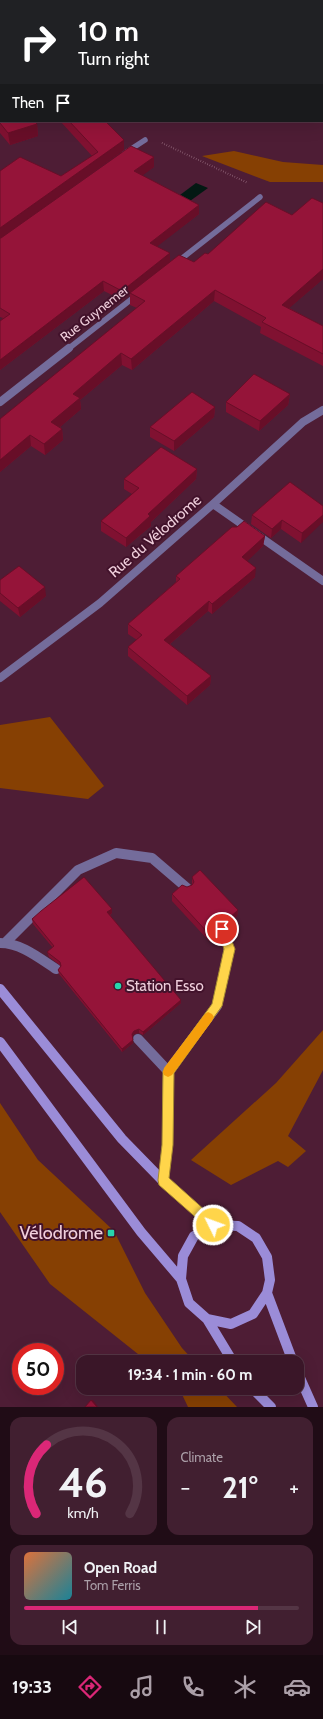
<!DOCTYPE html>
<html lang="en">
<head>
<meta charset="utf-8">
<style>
  body { margin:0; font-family:Cabin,sans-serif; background:#411f30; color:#f1f3f6; height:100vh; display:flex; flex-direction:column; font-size:15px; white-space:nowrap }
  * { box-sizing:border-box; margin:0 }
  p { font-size:13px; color:#ab9fa8 }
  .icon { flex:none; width:22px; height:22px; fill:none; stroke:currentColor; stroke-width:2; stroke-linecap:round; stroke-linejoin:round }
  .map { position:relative; height:1407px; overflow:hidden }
  .side { display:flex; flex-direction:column; gap:10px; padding:10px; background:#200c16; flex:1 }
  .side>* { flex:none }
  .hud { position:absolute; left:0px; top:0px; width:323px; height:122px; box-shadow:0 4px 16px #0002,0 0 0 1px #543545; background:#202124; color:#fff; overflow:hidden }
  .speed { position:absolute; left:12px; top:1343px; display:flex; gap:8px; font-size:20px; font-weight:700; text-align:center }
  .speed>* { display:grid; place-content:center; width:52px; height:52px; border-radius:50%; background:#3a1628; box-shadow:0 4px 16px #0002,0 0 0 1px #543545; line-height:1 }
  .speed .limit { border:6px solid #d22; background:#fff; color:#111 }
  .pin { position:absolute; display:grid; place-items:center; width:34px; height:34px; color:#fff; margin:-17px; border:2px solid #fff; border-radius:50%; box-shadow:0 1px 4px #0007 }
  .me { position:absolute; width:44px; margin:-22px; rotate:312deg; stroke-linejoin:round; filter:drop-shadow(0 0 3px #0008) }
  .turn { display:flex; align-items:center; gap:14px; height:84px; padding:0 12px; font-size:18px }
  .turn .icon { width:52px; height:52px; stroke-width:2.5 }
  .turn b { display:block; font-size:28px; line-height:34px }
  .then { display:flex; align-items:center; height:38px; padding:0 12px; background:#0003; gap:8px; font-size:15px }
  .big { font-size:30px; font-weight:800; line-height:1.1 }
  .side .card { flex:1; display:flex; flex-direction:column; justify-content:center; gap:6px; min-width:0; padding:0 14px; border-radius:12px; background:#411f30 }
  .side .dial { align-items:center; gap:0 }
  .dial svg { height:104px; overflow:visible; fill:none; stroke:#543545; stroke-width:7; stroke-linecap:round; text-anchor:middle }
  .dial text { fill:#f1f3f6; stroke:none }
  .song { display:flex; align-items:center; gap:12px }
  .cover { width:48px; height:48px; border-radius:6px; background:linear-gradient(135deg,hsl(20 70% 55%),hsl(190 70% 35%)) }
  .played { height:4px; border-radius:2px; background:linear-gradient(90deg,#db2777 85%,#543545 85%) }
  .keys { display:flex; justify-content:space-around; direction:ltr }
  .heat { display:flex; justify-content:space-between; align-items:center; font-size:22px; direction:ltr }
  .side .tiles { flex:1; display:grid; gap:10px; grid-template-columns:1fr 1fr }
  .card:last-child { grid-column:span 2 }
  .trip { position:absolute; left:76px; top:1355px; width:228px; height:40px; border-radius:12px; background:#3a1628; box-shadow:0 4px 16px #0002,0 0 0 1px #543545; font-weight:800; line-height:40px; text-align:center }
  .dock { display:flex; height:64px; justify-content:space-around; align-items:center; background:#170910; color:#ab9fa8 }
  .dock .icon { width:28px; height:28px }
  .dock .on { color:#db2777 }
  .dock b { font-size:18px; color:#f1f3f6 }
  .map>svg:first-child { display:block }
</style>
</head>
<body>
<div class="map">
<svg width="323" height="1407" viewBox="0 0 323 1407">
  <rect width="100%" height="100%" fill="#4e1d35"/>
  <path fill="#864003" d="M234,151L283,162L323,165V182H270L202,156Z
    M50,717L104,786L88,799L0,788V725Z
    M323,1030V1070L288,1136L306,1151L288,1167L278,1161L231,1185L191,1160L276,1083Z
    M0,1103L38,1160L114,1231L145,1293L182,1348L195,1362H148L50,1284L0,1212Z
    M179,1388H219L237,1407H188Z"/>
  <path fill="#031913" d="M196,183L208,188L190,201L180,195Z"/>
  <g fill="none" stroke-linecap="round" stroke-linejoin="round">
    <path stroke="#a07789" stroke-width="2" stroke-dasharray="0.5 2" stroke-linecap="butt" d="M263,0L266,1
      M162,143L248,183"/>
    <path stroke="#746c9b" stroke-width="10" d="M6,942L78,870L116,853L152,858L187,888
      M0,943C21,943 39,958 56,969
      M138,1039L168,1071L167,1145L163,1181
      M168,1071L217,1006L229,949L222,929"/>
    <path stroke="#746c9b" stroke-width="5.5" d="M125,153L145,140
      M176,263L260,197
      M68,349L138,294"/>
    <path stroke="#746c9b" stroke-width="8" d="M0,402L69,348
      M213,504L323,581
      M0,678L100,603L213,504L303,422L323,410"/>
    <path stroke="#9b8cd8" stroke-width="5.5" d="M227,0L229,1"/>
    <path stroke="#9b8cd8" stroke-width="10" d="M0,989L122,1139L163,1181L213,1225
      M0,1042L141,1232L181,1279
      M213,1225L238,1226L256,1238L267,1257L270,1280L267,1293L253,1314L231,1324L207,1319L189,1303L181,1279L183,1256L194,1236Z
      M267,1293L293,1362
      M207,1319L233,1362
      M297,1371L313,1407
      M252,1388L271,1407"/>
  </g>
  <path fill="#801131" d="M149,0H205L204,1H152Z
    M0,7H1V50H0Z
    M0,96L37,124L38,136L10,145L0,133Z
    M61,121H105L124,140V150L8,233L154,157V167L142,175L199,205V214L157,246L170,262H194L208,254L292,215L323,203V279L289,308L323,326V366L260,333L261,327L214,301L132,370L122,365L80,400L81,409L60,427L62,429L63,440L45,455L31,446L0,472V419L137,308L130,305V294L122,300L104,291L0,370V321L3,318L0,317V171L61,176L92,156L61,122Z
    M290,394L288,405L259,431L226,412V402Z
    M215,407L214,417L174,451L150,437V427Z
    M197,469L196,479L151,522V526L126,547L101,531V521L132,494L124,489V479Z
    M323,506L301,543L281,529L271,538L251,524L252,515Z
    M265,536L263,546L247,561L255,577L212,614L208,611L170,644L211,676L210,685L187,705L128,656V647L137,640L128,634V624L176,582V576Z
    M0,580L46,596L20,617L0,601Z
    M192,877L238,910L237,916L227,925L223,923L218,925L217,934L209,941L172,901V894L192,885Z
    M112,913L110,915L181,1003L143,1035L139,1033L134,1034L132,1037L133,1043L122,1052L59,974L58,970L61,966L49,957L47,952L53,948L33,924L32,919Z"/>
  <path fill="#680e28" d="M194,0H205L204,1H192Z
    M37,124L38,136L10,145L8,133Z
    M124,140V150L0,239V228Z
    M154,157V167L135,181L134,171Z
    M199,205V214L150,252V243Z
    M170,253V262L122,300V291Z
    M323,269V279L280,316L282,305Z
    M103,281L104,291L0,370V360Z
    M215,290L214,301L132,370L131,359Z
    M121,353L122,365L80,400L81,409L53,433L51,422L73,394Z
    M290,394L288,405L259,431L260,421Z
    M215,407L214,417L174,451V441Z
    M62,429L63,440L45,455L44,444Z
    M30,435L31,446L0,472V460Z
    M197,469L196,479L151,522V526L126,547V538L148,514Z
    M323,515V522L301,543L302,533Z
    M282,520L281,529L271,538L272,529Z
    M265,536L263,546L241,567L242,557Z
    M256,568L255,577L212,614V604Z
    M45,587L46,596L20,617L18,608Z
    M209,601L208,611L164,649V640Z
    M211,676L210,685L187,705V696Z
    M112,909V913L108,916L107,912Z
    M238,910L237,916L227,925L228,919Z
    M224,916L223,923L218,925L217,922L218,918Z
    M218,927L217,934L209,941L210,935Z
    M181,1000V1003L143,1035V1032Z
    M139,1029V1033L134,1034L132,1038V1034L134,1031Z
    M133,1040V1043L122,1052V1049Z
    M91,1400H93L98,1407H97Z"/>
  <path fill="#951439" stroke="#680e28" d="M177,0H194L192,1H180Z
    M0,7H1V38H0Z
    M0,96H1V121H34L37,124L8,133L0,123Z
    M69,121H105L124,140L0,228V171L20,157L61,176L98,152Z
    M131,146L154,157L134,171L199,205L150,243L170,253L122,291L103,281L0,360V321L10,314L0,308V238H1Z
    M312,198L323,203V269L282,305L323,326V354L262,322L266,318L215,290L131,359L121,353L73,394L80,398L51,422L62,429L44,444L30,435L0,460V419L145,301L130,293L179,255L194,262L205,253L208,254L266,202L292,215Z
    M254,374L290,394L260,421L226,402Z
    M192,392L215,407L174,441L150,427Z
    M161,447L197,469L148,514L150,516L126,538L101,521L139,488L124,479Z
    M290,482L323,506V515L302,533L282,520L272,529L252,515Z
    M244,521L265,536L242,557L256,568L212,604L209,601L164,640L211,676L187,696L128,647L142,635L128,624L180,579L176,576L232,527H237Z
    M19,566L45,587L18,608L0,593V580Z
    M200,870L238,910L228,919L224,916L218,918L217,922L218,927L210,935L172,894L182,885L187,887L192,885L194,882L192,877Z
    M84,877L112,909L107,912L181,1000L143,1032L139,1029L134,1031L132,1034L133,1040L122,1049L58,970L61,966L60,962L47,952L54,946L32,919L41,911Z
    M91,1400L97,1407H85Z"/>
  <path fill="#ffd54a" stroke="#a68a30" d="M222,924L226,926L235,949L222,1006L174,1073L173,1145L169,1178L217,1221L219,1225L217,1229L213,1231L209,1229L159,1185L158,1180L162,1145L163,1071L212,1004L224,949L217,929L218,926Z"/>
  <path fill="#f59e0b" d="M208,1012L212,1014L214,1017L212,1021L172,1075L168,1077L164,1075L163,1072L164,1068L205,1014Z"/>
  <g fill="#28d5ad" stroke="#42122b" stroke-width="1.5">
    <circle cx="118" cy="986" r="4"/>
    <rect x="107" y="1229" width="8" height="8" rx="2"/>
  </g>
  <g text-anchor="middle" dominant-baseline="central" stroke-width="4" stroke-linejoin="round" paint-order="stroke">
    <g font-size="13" fill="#f0cfdc" stroke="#42122b">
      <text transform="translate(94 313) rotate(-38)">Rue Guynemer</text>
    </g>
    <g font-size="15" fill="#f0cfdc" stroke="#42122b">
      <text transform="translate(155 536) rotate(-41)">Rue du Vélodrome</text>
    </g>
    <g font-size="15" fill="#f0cfdc" stroke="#42122b" text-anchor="start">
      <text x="126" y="986">Station Esso</text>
    </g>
    <g font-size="18" fill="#f0cfdc" stroke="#42122b" text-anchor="end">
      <text x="103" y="1233">Vélodrome</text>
    </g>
  </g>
</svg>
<div class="speed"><div class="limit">50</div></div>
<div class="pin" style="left:222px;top:929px;background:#d93025"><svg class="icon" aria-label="arrive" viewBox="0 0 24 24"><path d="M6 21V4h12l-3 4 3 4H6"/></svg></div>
<svg class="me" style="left:213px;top:1225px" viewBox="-20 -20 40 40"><circle r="17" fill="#ffd54a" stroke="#fff" stroke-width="3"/><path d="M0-11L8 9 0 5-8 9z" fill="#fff"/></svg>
<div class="trip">19:34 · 1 min · 60 m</div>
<div class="hud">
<div class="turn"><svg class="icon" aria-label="right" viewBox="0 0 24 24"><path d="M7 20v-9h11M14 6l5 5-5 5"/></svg><div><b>10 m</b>Turn right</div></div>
<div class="then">Then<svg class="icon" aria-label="arrive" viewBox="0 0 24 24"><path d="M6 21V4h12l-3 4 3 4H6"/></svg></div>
</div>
</div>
<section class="side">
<div class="tiles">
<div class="card dial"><svg viewBox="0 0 100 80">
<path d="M14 69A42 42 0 1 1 86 69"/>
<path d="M14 69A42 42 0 0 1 22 16" stroke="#db2777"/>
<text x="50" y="56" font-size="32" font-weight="700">46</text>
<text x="50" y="72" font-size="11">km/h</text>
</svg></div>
<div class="card"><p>Climate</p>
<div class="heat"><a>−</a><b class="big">21°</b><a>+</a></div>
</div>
<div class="card">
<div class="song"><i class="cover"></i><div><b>Open Road</b><p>Tom Ferris</p></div></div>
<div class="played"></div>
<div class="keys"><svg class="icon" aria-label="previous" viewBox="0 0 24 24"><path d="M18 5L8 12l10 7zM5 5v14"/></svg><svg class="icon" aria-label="pause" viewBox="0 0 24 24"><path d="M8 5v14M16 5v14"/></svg><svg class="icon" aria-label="next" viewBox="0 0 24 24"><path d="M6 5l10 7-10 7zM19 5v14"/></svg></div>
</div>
</div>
</section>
<nav class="dock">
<b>19:33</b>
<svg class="icon on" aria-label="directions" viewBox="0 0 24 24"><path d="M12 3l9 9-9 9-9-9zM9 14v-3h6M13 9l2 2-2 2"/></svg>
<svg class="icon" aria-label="music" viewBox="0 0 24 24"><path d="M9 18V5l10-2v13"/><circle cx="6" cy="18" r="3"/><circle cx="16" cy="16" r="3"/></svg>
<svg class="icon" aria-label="phone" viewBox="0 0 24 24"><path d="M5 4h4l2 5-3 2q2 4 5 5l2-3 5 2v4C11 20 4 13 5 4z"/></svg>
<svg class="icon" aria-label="climate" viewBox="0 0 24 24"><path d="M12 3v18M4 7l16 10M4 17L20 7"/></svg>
<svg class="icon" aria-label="car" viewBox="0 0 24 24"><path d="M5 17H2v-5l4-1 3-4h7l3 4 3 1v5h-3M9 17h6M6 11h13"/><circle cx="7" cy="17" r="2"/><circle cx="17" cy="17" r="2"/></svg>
</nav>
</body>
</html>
